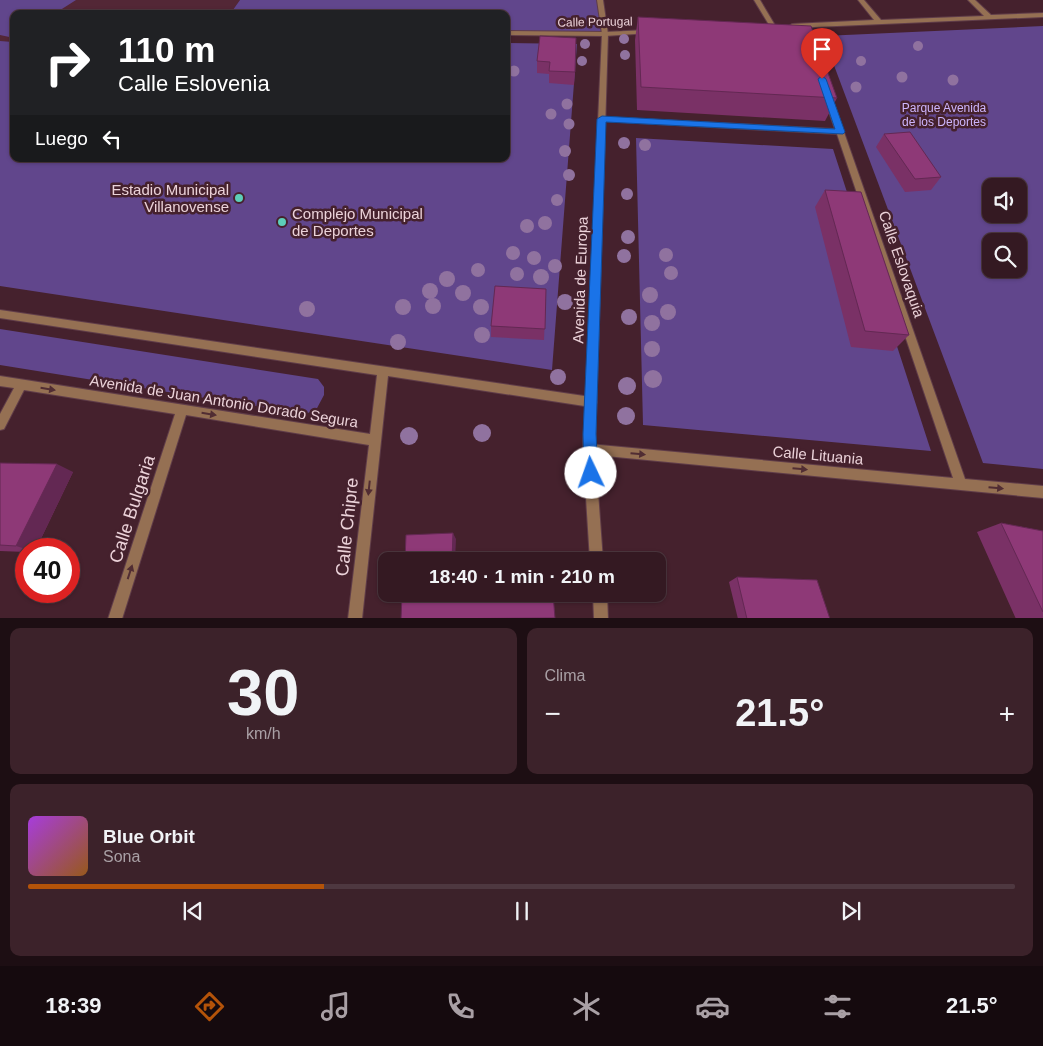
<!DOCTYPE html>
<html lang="es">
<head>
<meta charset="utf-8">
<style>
  body { margin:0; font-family:Arial,sans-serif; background:#3c222a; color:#f1f3f6; height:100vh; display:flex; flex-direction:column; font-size:19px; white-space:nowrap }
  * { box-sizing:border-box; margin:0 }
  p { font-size:16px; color:#a9a0a5 }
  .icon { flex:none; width:28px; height:28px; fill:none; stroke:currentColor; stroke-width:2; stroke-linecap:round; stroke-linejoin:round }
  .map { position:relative; height:618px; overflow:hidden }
  .panel { display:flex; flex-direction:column; gap:10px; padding:10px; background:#1d0e13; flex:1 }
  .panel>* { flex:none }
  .hud { position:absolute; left:10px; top:10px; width:500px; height:152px; border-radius:10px; box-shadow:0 1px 4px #0004,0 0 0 1px #4e3840; background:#202124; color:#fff; overflow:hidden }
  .tools { position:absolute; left:982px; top:178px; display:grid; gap:10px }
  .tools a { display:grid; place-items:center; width:45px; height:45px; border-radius:10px; background:#341922; box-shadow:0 1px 4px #0004,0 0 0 1px #4e3840; font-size:25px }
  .speed { position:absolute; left:15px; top:538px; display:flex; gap:10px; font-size:25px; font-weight:700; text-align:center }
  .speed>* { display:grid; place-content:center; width:65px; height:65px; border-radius:50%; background:#341922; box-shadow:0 1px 4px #0004,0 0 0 1px #4e3840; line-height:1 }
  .speed .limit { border:8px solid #d22; background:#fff; color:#111 }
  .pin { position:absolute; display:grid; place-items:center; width:42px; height:42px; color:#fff; margin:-51px -21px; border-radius:50% 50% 50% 0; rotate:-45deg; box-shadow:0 0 5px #0007 }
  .pin .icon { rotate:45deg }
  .me { position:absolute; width:55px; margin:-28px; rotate:357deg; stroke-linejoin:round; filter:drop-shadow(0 0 4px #0008) }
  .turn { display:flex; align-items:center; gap:18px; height:105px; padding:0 25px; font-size:22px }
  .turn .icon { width:65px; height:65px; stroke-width:2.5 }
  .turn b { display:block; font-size:35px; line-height:42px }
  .then { display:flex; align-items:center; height:48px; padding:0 25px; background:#0003; gap:10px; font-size:19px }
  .big { font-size:38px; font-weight:700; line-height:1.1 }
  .panel .card { flex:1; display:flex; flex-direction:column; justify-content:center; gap:8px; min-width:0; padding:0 18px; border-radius:10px; background:#3c222a }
  .panel .dial { align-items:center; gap:0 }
  .dial b { font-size:65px; line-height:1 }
  .song { display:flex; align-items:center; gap:15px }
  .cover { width:60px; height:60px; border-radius:8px; background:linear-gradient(135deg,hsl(280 70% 55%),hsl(30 70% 35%)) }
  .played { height:5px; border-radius:2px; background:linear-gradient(90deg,#b45309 30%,#4e3840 30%) }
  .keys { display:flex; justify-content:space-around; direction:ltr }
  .heat { display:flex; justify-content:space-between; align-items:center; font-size:28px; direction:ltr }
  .panel .tiles { flex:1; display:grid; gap:10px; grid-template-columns:1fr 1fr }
  .card:last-child { grid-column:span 2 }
  .trip { position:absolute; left:378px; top:552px; width:288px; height:50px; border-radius:10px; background:#341922; box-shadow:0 1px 4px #0004,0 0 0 1px #4e3840; font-weight:700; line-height:50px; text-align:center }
  .menu { display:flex; height:80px; justify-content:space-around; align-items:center; background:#150a0e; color:#a9a0a5 }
  .menu .icon { width:35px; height:35px }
  .menu .on { color:#b45309 }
  .menu b { font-size:22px; color:#f1f3f6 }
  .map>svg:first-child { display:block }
</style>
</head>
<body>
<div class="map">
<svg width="1043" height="619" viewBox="0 0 1043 619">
  <rect width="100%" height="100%" fill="#45212d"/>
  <path fill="#532736" d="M0,0H240L230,14H14V42L0,41Z"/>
  <path fill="#61468c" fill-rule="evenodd" d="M0,0H76L54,14H14V38L0,35Z
    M240,0H600L605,34L506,33V14H230Z
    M1043,26V469L983,463L823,36ZM991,186H1019V214H991ZM991,241H1019V269H991Z
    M0,41L14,42V159H506V43L577,44L552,370L0,286Z
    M636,138L833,149L931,451L643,425Z
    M0,329L318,379L324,387V395L316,410L305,414L0,365Z"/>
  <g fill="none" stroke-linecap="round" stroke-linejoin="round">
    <defs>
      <path id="minor" d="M754,0H760L776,27L775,28H771Z
        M858,0H864L881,20L984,16L968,0H975L991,15L1043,13V17L792,28L789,26L792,24L874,20Z
        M648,30L651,32L650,33L605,36L506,35V31L605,32Z
        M824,93H830L831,95L965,479L1043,486V498L585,454L583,450L585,446L589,444L953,478L837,134L602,121L598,119L602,117L835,129L823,95Z
        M0,310L591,397L595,398L597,402L595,406L591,407L388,376L362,619H348L369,445L186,415L122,619H108L175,414L24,390L4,429L0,430V414L14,388L0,386V376L370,434L377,375L0,318Z"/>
      <path id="tertiary" d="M597,0H603L608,34L595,450L603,561H590L583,450L602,34Z
        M593,594H607L608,619H594Z"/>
    </defs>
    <use href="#minor" stroke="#603d49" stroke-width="2"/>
    <use href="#tertiary" stroke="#603d49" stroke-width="2"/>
    <use href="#minor" fill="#957053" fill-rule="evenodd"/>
    <use href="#tertiary" fill="#957053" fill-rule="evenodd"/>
  </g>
  <g fill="#90729f">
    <circle cx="624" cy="39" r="5"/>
    <circle cx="832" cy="42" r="5"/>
    <circle cx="585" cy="44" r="5"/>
    <circle cx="918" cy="46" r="5"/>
    <circle cx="625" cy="55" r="5"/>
    <circle cx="582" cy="61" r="5"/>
    <circle cx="861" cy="61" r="5"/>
    <circle cx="514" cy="71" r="5.5"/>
    <circle cx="902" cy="77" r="5.5"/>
    <circle cx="953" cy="80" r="5.5"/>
    <circle cx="856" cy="87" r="5.5"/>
    <circle cx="567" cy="104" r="5.5"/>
    <circle cx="551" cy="114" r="5.5"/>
    <circle cx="569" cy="124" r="5.5"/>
    <circle cx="624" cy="143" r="6"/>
    <circle cx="645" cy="145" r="6"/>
    <circle cx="565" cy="151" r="6"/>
    <circle cx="569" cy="175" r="6"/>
    <circle cx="627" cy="194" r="6"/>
    <circle cx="557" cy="200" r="6"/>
    <circle cx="545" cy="223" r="7"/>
    <circle cx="527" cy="226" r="7"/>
    <circle cx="628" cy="237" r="7"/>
    <circle cx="513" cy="253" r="7"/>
    <circle cx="666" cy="255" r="7"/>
    <circle cx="624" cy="256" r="7"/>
    <circle cx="534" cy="258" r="7"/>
    <circle cx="555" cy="266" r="7"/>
    <circle cx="478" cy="270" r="7"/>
    <circle cx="671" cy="273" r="7"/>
    <circle cx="517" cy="274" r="7"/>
    <circle cx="541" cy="277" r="8"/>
    <circle cx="447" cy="279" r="8"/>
    <circle cx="430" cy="291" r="8"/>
    <circle cx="463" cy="293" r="8"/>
    <circle cx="650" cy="295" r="8"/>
    <circle cx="565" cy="302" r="8"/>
    <circle cx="433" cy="306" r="8"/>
    <circle cx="403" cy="307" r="8"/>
    <circle cx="481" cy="307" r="8"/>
    <circle cx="307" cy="309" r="8"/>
    <circle cx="668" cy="312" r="8"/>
    <circle cx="629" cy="317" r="8"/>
    <circle cx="652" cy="323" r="8"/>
    <circle cx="482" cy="335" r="8"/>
    <circle cx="398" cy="342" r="8"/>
    <circle cx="652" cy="349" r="8"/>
    <circle cx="558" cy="377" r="8"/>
    <circle cx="653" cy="379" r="9"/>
    <circle cx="627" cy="386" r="9"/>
    <circle cx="626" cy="416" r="9"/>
    <circle cx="482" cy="433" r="9"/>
    <circle cx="409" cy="436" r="9"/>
  </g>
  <path fill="#7a3166" d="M638,17L837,98L825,121L637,110L635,40Z
    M540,36L575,72L574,85L549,83V74L537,73V61Z
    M884,134L941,177L931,190L905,192L876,147Z
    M825,190L909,335L893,351L851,347L815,207Z
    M546,289L544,340L491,337V326Z
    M0,463L73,472L36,549H26V552L0,551Z
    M1001,523L1043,531V619H1016L977,532Z
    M737,577L830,619H738L729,582Z"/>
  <path fill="#632853" d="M57,464L73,472L36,549H26L16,546Z
    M453,533L456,539L455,561H452Z"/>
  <path fill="#8e3977" stroke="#632853" d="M638,17L811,26L837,98L641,87Z
    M540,36L576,38L575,72L549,71L550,62L537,61Z
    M910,132L941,177L915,179L884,134Z
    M825,190L861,192L909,335L865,331Z
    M495,286L546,289L545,329L491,326Z
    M0,463L57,464L16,546L0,545Z
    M1001,523L1043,531V612Z
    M453,533L452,561H405L406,535Z
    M737,577L817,580L830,619H747Z
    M402,594H553L555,618L401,619Z"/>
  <defs><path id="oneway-solid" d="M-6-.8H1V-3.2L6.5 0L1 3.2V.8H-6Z" transform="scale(1.25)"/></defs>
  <g fill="#512d33">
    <use href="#oneway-solid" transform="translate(48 389) rotate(9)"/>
    <use href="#oneway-solid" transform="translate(209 414) rotate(9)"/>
    <use href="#oneway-solid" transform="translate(638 454) rotate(5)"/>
    <use href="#oneway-solid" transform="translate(800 469) rotate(5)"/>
    <use href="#oneway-solid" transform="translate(369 488) rotate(96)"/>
    <use href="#oneway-solid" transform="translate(996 488) rotate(5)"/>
    <use href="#oneway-solid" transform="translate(130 572) rotate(-72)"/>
  </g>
  <path fill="#1a73e8" stroke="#114b97" d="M822,76L826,79L845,132L843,134L606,122L596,434L598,473L596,478L591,480L586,478L584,473L583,434L597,119L602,116L835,129L818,79Z"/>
  <g fill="#5dceb9" stroke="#45212d" stroke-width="2">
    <circle cx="239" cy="198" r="5"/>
    <circle cx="282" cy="222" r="5"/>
  </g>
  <g text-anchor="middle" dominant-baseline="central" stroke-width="5" stroke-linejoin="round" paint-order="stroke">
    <g font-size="12" fill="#ebd2d9" stroke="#45212d">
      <text transform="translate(595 22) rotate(-1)">Calle Portugal</text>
    </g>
    <g font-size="12" fill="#cdb5fc" stroke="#45212d">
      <text x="944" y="108">Parque Avenida<tspan x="944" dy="14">de los Deportes</tspan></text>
    </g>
    <g font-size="15" fill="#ebd2d9" stroke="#45212d" text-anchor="end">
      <text x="229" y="189">Estadio Municipal<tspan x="229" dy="17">Villanovense</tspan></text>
      <text x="292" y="213" text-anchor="start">Complejo Municipal<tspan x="292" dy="17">de Deportes</tspan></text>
    </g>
    <g font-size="15" fill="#ebd2d9" stroke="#45212d">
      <text transform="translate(902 264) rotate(71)">Calle Eslovaquia</text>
      <text transform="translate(580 280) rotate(-88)">Avenida de Europa</text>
      <text transform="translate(224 401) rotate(9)">Avenida de Juan Antonio Dorado Segura</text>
      <text transform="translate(818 455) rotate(5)">Calle Lituania</text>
    </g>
    <g font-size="18" fill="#ebd2d9" stroke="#45212d">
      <text transform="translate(132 509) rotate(-72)">Calle Bulgaria</text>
      <text transform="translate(347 527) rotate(-84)">Calle Chipre</text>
    </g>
  </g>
</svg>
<div class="tools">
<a><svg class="icon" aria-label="sound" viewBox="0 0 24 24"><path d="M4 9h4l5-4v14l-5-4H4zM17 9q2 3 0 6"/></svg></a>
<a><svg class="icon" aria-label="search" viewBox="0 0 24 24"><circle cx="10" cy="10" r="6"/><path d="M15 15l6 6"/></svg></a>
</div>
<div class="speed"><div class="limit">40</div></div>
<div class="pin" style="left:822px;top:79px;background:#d93025"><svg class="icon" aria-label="arrive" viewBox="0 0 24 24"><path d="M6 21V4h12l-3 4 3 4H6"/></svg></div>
<svg class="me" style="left:591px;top:473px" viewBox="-20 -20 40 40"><circle r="19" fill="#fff"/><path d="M0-13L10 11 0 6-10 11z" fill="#1a73e8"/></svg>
<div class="trip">18:40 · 1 min · 210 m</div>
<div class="hud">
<div class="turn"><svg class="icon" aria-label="right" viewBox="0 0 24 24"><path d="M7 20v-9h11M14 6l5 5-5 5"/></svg><div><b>110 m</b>Calle Eslovenia</div></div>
<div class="then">Luego<svg class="icon" aria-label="left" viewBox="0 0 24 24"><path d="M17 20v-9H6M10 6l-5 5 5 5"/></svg></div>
</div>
</div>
<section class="panel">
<div class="tiles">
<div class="card dial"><b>30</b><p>km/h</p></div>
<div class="card"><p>Clima</p>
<div class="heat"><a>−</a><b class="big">21.5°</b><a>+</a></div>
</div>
<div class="card">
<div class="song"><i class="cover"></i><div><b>Blue Orbit</b><p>Sona</p></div></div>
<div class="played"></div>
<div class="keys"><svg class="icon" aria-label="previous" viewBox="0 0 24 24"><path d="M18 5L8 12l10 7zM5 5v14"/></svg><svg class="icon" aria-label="pause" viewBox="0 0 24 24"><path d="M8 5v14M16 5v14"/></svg><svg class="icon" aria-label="next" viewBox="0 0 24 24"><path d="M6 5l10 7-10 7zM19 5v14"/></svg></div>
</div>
</div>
</section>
<nav class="menu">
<b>18:39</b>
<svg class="icon on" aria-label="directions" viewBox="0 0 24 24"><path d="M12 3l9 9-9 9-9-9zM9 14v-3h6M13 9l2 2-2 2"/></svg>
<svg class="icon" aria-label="music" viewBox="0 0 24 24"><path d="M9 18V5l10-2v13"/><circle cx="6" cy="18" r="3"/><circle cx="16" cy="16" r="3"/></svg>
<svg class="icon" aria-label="phone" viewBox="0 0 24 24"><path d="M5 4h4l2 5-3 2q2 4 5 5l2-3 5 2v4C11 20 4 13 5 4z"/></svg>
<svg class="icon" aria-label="climate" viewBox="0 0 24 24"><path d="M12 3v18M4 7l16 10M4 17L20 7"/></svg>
<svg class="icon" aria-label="car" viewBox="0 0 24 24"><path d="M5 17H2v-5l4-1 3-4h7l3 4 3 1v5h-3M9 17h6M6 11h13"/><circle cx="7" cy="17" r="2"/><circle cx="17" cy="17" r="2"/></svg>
<svg class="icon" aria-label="filters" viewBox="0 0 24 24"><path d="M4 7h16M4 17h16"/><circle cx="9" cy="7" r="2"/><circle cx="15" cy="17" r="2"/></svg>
<b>21.5°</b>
</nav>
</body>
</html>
